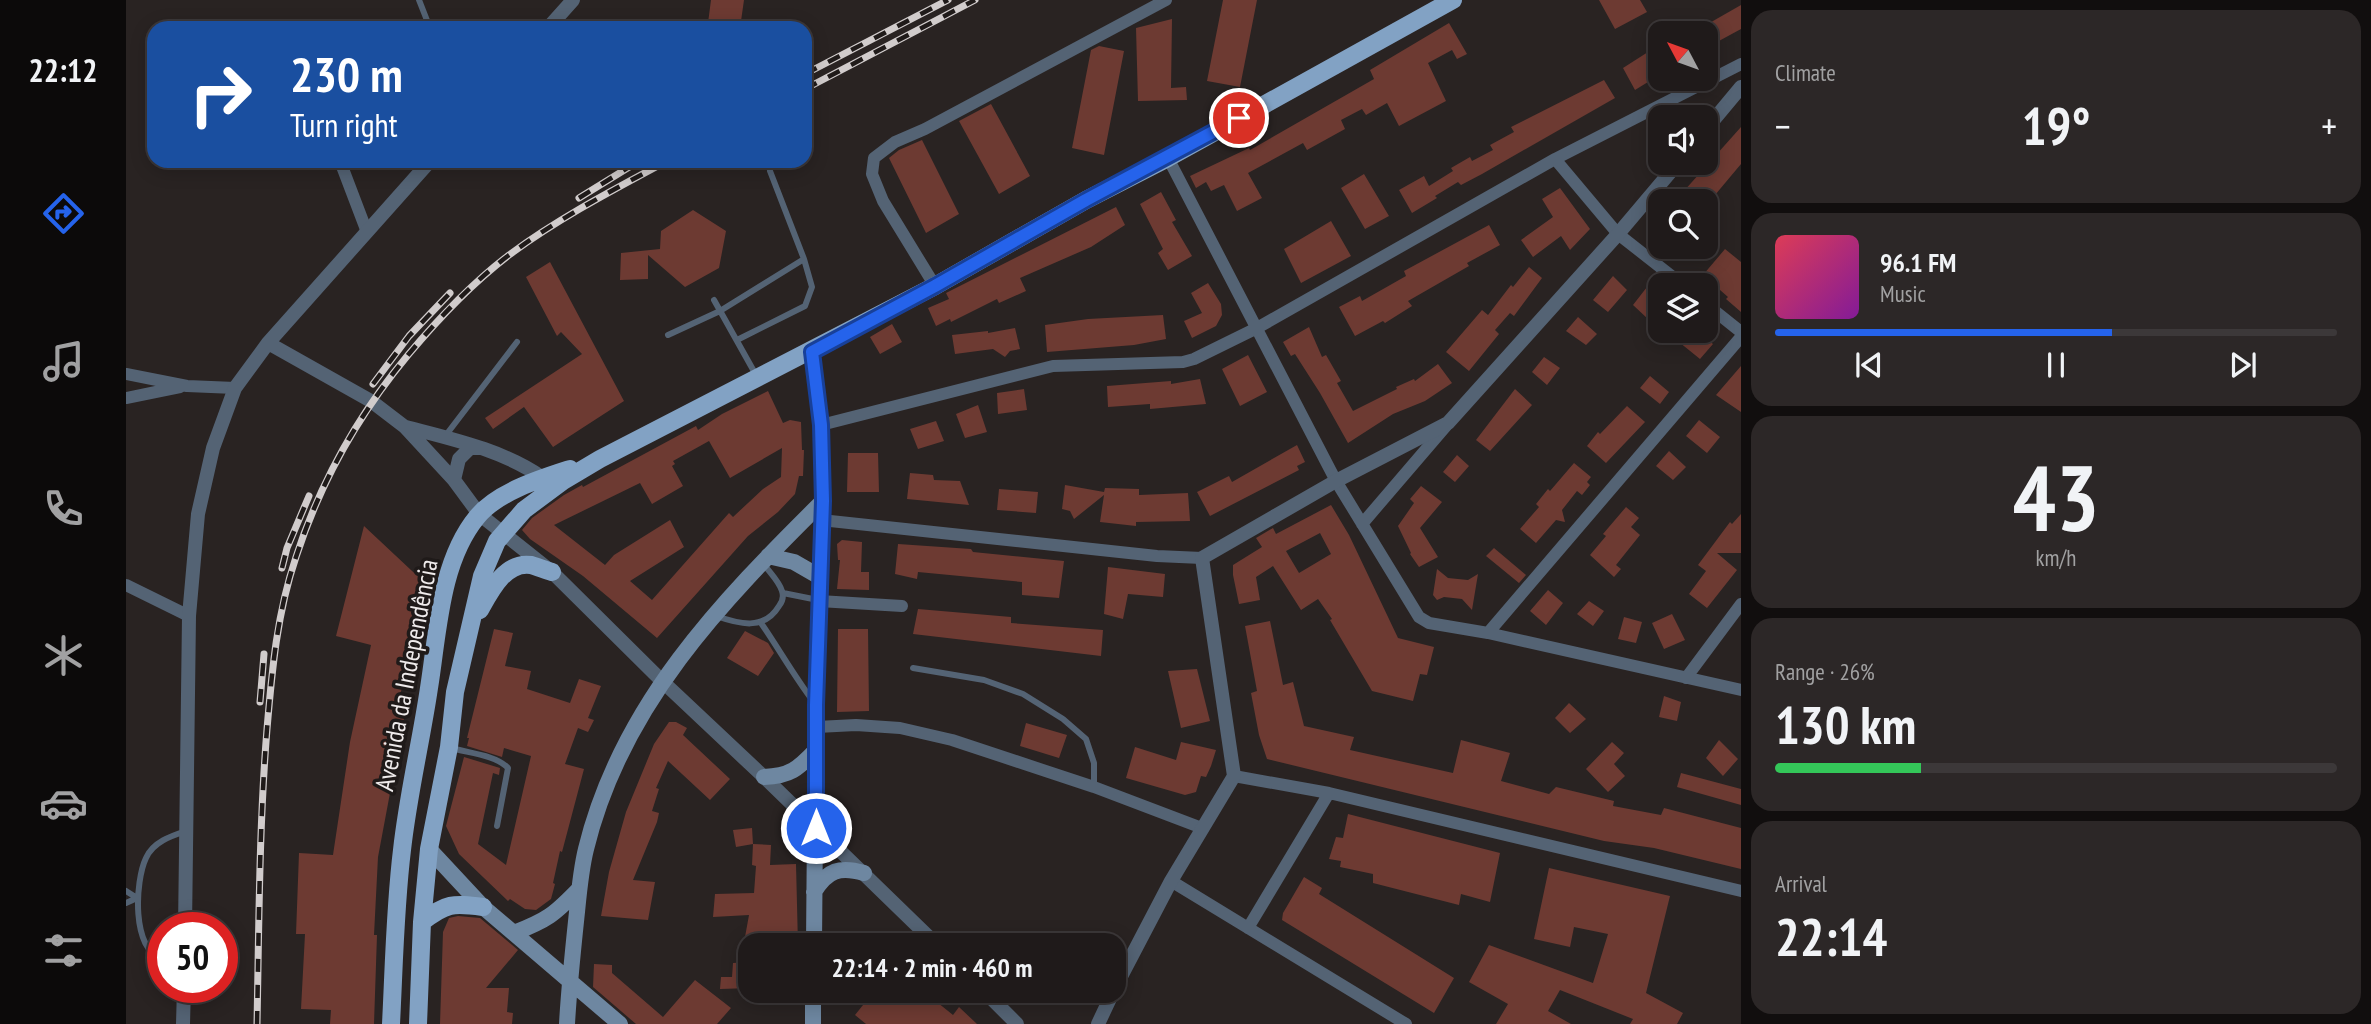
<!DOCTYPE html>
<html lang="en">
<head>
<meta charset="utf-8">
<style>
  body { margin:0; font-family:"PT Sans Narrow",sans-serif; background:#2c2727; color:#f1f3f6; height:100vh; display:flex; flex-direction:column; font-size:26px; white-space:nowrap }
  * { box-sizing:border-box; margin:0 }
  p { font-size:23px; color:#a1a1a2 }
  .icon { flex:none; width:38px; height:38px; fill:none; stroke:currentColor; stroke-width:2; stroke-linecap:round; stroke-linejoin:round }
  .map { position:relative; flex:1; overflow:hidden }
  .details { display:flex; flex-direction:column; gap:10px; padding:10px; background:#110e0e; width:630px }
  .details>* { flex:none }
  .guide { position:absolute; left:21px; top:21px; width:665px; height:147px; border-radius:21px; box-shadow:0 4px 18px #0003,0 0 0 2px #3c3839; background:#1a4fa0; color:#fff; overflow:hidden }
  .needle { width:46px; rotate:311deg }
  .controls { position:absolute; left:1522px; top:21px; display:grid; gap:14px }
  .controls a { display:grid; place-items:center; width:70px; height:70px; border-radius:14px; background:#1f1a1a; box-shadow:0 4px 18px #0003,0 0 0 2px #3c3839; font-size:35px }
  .speed { position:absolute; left:21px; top:912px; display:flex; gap:14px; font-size:35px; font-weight:700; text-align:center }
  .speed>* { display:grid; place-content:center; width:91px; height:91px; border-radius:50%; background:#1f1a1a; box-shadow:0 4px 18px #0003,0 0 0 2px #3c3839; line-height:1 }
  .speed .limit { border:10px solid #d22; background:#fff; color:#111 }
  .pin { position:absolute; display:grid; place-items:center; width:60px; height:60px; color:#fff; margin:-30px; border:4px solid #fff; border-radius:50%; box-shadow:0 2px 7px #0007 }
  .me { position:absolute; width:77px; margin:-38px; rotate:0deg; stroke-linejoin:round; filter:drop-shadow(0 0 5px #0008) }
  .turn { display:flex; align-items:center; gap:24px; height:147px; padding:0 28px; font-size:32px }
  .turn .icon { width:91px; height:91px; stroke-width:2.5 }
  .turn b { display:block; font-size:49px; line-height:60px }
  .big { font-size:52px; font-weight:600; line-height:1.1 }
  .details .tile { flex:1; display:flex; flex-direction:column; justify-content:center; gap:10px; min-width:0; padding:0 24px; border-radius:21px; background:#2c2727 }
  .details .dial { align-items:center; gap:0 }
  .dial b { font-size:91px; line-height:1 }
  .song { display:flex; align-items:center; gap:21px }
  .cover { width:84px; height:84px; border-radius:10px; background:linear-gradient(135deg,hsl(350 70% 55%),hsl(290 70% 35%)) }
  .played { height:7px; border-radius:4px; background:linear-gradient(90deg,#2563eb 60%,#3c3839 60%) }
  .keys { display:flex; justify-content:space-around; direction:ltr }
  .heat { display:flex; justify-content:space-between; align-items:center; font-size:38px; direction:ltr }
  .charge { height:10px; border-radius:5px; background:linear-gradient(90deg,#34c759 26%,#3c3839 0) }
  .trip { position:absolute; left:612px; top:933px; width:388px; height:70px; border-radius:21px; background:#1f1a1a; box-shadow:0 4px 18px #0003,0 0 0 2px #3c3839; font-weight:600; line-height:70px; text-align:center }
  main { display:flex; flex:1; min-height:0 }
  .menu { display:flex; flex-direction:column; width:126px; justify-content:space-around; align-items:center; background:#0c0a0a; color:#a1a1a2 }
  .menu .icon { width:49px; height:49px }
  .menu .active { color:#2563eb }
  .menu b { font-size:32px; color:#f1f3f6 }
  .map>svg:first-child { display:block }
</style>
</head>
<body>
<main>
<nav class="menu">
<b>22:12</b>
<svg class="icon active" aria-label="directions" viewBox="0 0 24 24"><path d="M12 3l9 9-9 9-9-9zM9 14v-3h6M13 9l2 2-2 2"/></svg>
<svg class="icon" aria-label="music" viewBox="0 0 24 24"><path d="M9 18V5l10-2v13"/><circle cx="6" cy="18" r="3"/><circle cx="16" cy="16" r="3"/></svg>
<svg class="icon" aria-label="phone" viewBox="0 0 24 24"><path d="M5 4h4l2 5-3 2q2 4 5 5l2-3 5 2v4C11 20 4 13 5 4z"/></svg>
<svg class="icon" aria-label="climate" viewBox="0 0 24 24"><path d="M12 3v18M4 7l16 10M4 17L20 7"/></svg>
<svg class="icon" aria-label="car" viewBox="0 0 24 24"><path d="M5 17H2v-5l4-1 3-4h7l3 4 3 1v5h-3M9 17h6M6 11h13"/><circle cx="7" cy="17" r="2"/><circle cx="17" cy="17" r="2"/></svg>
<svg class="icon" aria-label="filters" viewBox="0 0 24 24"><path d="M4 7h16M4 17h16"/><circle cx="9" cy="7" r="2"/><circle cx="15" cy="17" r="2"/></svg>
</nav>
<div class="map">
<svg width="1615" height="1024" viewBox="0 0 1615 1024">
  <rect width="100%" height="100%" fill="#292322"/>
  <path fill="#6d3a32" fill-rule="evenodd" d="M585,0H618L614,28L582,23Z
    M1097,0H1131L1114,87L1081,81Z
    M1473,0H1514L1521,12L1489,29Z
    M1615,5V29L1580,48V33H1566Z
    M1046,19L1045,88L1060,87L1061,100L1012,101L1010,28Z
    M1323,23L1341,54L1331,59L1326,50L1302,63L1320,101L1273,126L1261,103L1240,115L1236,109L1215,120L1219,129L1181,150L1177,143L1122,173L1136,198L1111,211L1098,185L1085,191L1080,182L1070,188L1064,176L1123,148L1124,150L1248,79L1244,70Z
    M973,46L998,51L978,155L946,148L965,50Z
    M1522,52L1535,74L1509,90L1497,68Z
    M1478,80L1489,98L1356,174L1335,185L1332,182L1309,196L1311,198L1286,213L1273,190L1298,176L1303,186L1327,171L1325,168L1344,157L1346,161L1367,150L1364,145L1388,132L1385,127Z
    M865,104L904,176L873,194L833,121Z
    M1615,127V164L1584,201H1549Z
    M796,140L833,214L800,233L763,158L773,150Z
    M1238,174L1263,216L1239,229L1215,188Z
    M1434,188L1464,229L1444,250L1435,236L1407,257L1395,240L1427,217L1416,199Z
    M1035,192L1050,220L1046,222L1066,256L1042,270L1032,253L1037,249L1014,204Z
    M990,207L999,225L965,247L894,278L900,291L873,303L871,299L825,322L824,319L810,326L802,308L823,299L820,293Z
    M567,210L600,231L593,268L559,287L522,255V279L494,280L495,253L534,249L535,231Z
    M1205,221L1225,256L1175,283L1158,249Z
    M1363,225L1374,245L1341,263L1343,266L1282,301L1286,306L1259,323L1257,321L1229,336L1213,307L1234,296L1236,301L1280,276L1278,271Z
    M1599,249L1615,262V312L1600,299L1602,297L1577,275Z
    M424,262L498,401L427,447L398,407L367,429L359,418L456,354L435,332L431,336L400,277Z
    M1403,267L1416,278L1388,316L1384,313L1369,330L1373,334L1343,371L1320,352L1356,310L1362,315L1385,285L1387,287Z
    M1487,276L1501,290L1482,312L1467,300Z
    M1082,283L1095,304L1096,315L1090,326L1066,338L1058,321L1076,313L1065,293Z
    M1521,287L1535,299V319L1527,312L1522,319L1507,305Z
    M1037,315L1040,339L1008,345L921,352L919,325L962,319Z
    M1452,317L1471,334L1460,345L1440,331Z
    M766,324L776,342L754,354L744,337Z
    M1183,327L1196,357L1200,355L1215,381L1211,383L1227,411L1271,389L1270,387L1288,379L1289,381L1312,364L1326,383L1299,401L1267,414L1222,443L1194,393L1169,354L1165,356L1157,342Z
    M889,328L894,349L884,351L879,357L867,349L829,354L826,335L862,331V333Z
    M1554,331H1571L1587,344L1574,359L1548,338Z
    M1122,355L1141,392L1114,406L1096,369Z
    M1418,357L1434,368L1421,385L1406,372Z
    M1615,366V412L1590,395Z
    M1524,376L1543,392L1534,404L1514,388Z
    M1074,379L1080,404L1024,409V404L982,407L981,386L1045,381V384Z
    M898,389L901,410L872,414L871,393Z
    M1389,389L1406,405L1364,451L1350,440Z
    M642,391L657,423L664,420L675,422L676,450H678L677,476H673L669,494L652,512L622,536L531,638L457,576L404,539L396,530L406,518L438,495L456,485L457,487L570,426L572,430L596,414ZM583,441L604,478L656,448L655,477L637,489L607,517L603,513L526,600L504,581L558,547L544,520L488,555L479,565L428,525L514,483L526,504L557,486L546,466L549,464L547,461Z
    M852,405L861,432L839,438L830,414Z
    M1501,406L1519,422L1480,463L1461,446L1472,432L1474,434Z
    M1573,420L1594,437L1581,453L1560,436Z
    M810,421L818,441L792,449L784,429Z
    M1171,445L1179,462L1171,466L1173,470L1084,516L1071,492L1103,476L1106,482Z
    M1543,451L1560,467L1547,480L1530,466Z
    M722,453H752L753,492H721Z
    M1331,455L1343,466L1329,482L1317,472Z
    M1448,463L1465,477L1461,482L1464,485L1456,495L1451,491L1436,510L1439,522L1430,520L1410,543L1394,529L1413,507L1410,504L1422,489L1424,491Z
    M784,473L807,475L808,480L834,481L843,505L781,499Z
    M939,485L978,492L979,488L1013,489V495L1062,493L1064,521L1010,522V526L974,522L978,495L948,519L944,511L936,509Z
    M1295,486L1316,502L1294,528L1312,557L1293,567L1284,554L1285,553L1272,526L1288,503L1284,499Z
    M873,489L912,492L910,513L871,510Z
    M1205,505L1223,535L1272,638L1308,647L1301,675L1294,674L1287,701L1246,691L1204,620L1206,619L1192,599L1175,610L1147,566L1130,577L1134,600L1113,604L1107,575V565L1136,547L1130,538L1147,528L1150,534ZM1194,533L1205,554L1173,573L1160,551Z
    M1500,507L1513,518L1505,527L1514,535L1490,565L1495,569L1488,577L1464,555L1480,536L1477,534Z
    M1615,514V553H1591L1611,570L1581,608L1563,594L1580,571L1572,565L1604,522L1606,524Z
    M238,526L301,585L296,615L274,695L282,697L252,857L248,935H251L248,1024H204L205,1010L175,1009L179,934H170L173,853L207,855L224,742L245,645L210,636Z
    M716,540L736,542L735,572H743V590L711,589L714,560H712L711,544Z
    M772,544L845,549L847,552L938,561L933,598L896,595V582L792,572L791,579L769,574Z
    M1368,548L1400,575L1393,583L1360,556Z
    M982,567L1039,574L1037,597L1002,594L997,619L978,614Z
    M1311,569L1322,578L1342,580L1352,574L1346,610L1336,599L1318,597L1311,600L1307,595Z
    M1422,590L1437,603L1420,625L1404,611Z
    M1463,601L1478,611L1467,626L1451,614Z
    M792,609L885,617V623L977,630L975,656L787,634Z
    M1546,614L1559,640L1538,649L1526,623Z
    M1498,617L1516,622L1510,643L1492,639Z
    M1144,621L1157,685L1167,682L1178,726L1228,737L1224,750L1327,773L1335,740L1384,753L1375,781L1423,794L1430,787L1488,801L1487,806L1535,815L1538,808L1615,828V869L1528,848L1478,841L1141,759L1133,735L1125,693L1131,691L1119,626Z
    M368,629L387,633L379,666L405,671L401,689L444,703L453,679L475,686L462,718L468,720L462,732L452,728L439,764L458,769L436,852L434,851L427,883L429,884L425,899L410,910L399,909L384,899L382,901L333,854L320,826L338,757L374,768L373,775L367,773L352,844L380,865L405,756L378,748L376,757L341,746L343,738H341Z
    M712,629H742L743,711L711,712Z
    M619,631L642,643L648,653L632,676L601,658Z
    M1071,669L1084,721L1055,728L1042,671Z
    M1538,696L1555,702L1551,721L1533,717Z
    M1443,703L1460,719L1444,733L1429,718Z
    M543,722H550L561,728L557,735L604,779L584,800L542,761L530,788L533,789L526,811L533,813L531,822L507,880L529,882L522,920L475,916L483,872L500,812L528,744Z
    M900,723L941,735L933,758L894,746Z
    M1593,740L1612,759L1597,776L1580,758Z
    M1055,742L1090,750L1085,766L1080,777L1075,776L1070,792L1059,795L1000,778L1009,747L1050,760Z
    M1486,742L1498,753L1488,764L1499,776L1482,792L1460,769Z
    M1555,773L1615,789V805L1551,787Z
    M1222,814L1374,853L1364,902L1335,894L1333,905L1247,883V874L1214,867L1215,861L1203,859L1210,837L1217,838Z
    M626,828L627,844L610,847L607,830Z
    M627,844L645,845L644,865L670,864L672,945H640L641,935L619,937L623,915L587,917L589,894L628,893L630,866L626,865Z
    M1423,868L1544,896L1520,993L1557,1013L1551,1024H1504L1507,1019L1434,990L1422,1011L1445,1024H1370L1382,1004L1343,982L1363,945L1467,983L1482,934L1448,927L1444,947L1408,939Z
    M1178,877L1196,888L1193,894L1328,978L1308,1013L1156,920L1157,913Z
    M332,916L354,918L392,950L360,988H383L381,1012L387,1013L386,1024H314L317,932L323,918Z
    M625,962V988L594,989L595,977H606L607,963Z
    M468,964L486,965V973L537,1017L569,980L605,1008L591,1024H510L467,987Z
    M763,990H796L827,1015L833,1007L851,1024H740L729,1015L745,995L752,1002Z"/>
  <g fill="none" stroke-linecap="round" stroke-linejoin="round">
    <path stroke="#546374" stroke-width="6" d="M293,0L304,28
      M588,300L630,375
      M542,335L594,311L678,259
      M611,340L679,306L686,287L678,259L644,171
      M320,435L391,342
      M657,593L692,600
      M590,616C613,624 638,631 653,606C657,601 658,597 656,591C653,581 643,572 637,563
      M635,623C653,649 668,676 687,701
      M787,668L858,680L897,694L937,719L960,739L968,763V787
      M325,748C342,753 370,755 382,768L371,826
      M0,891L11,898
      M0,903L11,898
      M37,959C5,951 9,881 20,858C27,842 45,836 60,831"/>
    <path stroke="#546374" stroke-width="12" d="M1042,158L1210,481L1293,617L1303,623L1362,633L1615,690
      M1429,159L1492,234L1557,285
      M214,161L241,232
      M809,286L757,201L746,174L748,158L769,142L799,129L1040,0
      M1580,304L1615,332
      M0,374L61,386L109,388
      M0,398L54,387
      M695,425L927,366L1057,362L1068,359L1131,328L1429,159L1615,64
      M695,520L1031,556L1076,558
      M1236,524L1320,426
      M0,585L63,616
      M693,601L776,606
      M1362,633L1615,337
      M1560,678L1615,604
      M691,727L730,725L774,728L826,740L968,787L1076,828
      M1108,776L1203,793L1615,891
      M1045,881L1280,1024
      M1122,928L1203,793"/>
    <path stroke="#546374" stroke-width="14" d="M422,28L447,0
      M1580,129L1615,87
      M142,343L245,401L279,427L328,480L353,514L426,572L536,681L638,777L811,945
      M280,427C326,439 377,450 417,478
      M328,480L333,459L344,448H352
      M59,928L63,616L72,514L87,448L109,388L142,343L304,161
      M989,988L1045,881L1108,776L1076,558L1210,481L1322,423L1492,234L1552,163
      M857,990L891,1024
      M57,1024L58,987
      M972,1024L988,990"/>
    <path stroke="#6e87a1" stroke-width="16" d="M686,352L695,425L697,501L690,705L688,945
      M642,556L668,562L694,577
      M638,777C664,776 672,769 690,750
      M303,849L357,907L494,1024
      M688,892C701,870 714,866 738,873
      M388,933C421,920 428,915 453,889
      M441,1024C443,987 447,950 451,912C453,891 455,869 460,849C495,705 595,602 697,501
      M687,1024V990"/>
    <path stroke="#82a2c4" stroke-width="18" d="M354,610C364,592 379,561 405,565C412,567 419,570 426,572
      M296,922C320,903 327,903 357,907
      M265,1024C268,966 269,907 276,850C282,795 295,742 303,688C312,632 314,562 351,517C371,492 416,478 444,469
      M292,1024L296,922L303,849L323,747L329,692L356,576L371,541L398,510L437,481L474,459L809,286L960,200L1042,158L1327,0"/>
    <defs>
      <path id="rail" d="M679,74L822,0
        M679,89L849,0
        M453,198L513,161
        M247,384L283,336L324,293
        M156,568L161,548L183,496
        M134,702L138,654
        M131,1024C133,925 133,827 141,729C146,670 151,613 170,557C194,483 232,415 282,355C312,319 345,284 383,255C433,218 487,190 541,161"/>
    </defs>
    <use href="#rail" stroke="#d1cccc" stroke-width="7"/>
    <use href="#rail" stroke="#1f1a19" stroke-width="4.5" stroke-dasharray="13" stroke-linecap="butt"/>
  </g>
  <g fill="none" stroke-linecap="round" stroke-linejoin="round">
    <defs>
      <path id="route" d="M690,828V705L697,501L695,425L686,352L809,286L960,200L1113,118"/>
    </defs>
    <use href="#route" stroke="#184099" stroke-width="18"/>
    <use href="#route" stroke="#2563eb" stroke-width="12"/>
  </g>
  <g text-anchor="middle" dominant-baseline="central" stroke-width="7" stroke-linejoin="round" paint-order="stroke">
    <g font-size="26" fill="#efebeb" stroke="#1f1a19">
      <text transform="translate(280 675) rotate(-79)">Avenida da Independência</text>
    </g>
  </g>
</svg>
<div class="controls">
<a><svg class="needle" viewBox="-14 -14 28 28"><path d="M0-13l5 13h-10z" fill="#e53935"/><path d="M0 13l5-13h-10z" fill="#a1a1a2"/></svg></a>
<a><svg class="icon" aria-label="sound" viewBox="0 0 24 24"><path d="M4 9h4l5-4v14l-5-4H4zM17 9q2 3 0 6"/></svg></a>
<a><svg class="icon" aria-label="search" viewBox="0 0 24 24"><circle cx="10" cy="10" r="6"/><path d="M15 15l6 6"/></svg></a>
<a><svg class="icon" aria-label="layers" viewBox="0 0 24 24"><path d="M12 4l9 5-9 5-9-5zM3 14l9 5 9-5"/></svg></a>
</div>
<div class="speed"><div class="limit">50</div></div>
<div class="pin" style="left:1113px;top:118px;background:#d93025"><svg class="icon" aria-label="arrive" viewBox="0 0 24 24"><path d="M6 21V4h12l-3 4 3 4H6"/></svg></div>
<svg class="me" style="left:690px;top:828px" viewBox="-20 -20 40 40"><circle r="17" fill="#2563eb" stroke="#fff" stroke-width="3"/><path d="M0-11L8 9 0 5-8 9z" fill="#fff"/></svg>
<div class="trip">22:14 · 2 min · 460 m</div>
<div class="guide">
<div class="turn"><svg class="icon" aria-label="right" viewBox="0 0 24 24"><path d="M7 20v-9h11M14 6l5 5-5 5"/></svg><div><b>230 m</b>Turn right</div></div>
</div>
</div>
<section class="details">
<div class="tile"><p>Climate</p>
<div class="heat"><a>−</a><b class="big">19°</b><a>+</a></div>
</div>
<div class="tile">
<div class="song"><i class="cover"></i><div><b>96.1 FM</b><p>Music</p></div></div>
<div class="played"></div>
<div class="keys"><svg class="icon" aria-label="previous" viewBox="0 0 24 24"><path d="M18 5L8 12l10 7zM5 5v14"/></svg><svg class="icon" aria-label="pause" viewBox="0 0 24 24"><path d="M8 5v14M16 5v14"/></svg><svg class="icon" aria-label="next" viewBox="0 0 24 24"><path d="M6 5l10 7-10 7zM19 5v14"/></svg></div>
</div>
<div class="tile dial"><b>43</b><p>km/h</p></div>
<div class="tile"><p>Range · 26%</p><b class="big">130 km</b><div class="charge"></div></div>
<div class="tile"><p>Arrival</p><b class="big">22:14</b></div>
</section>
</main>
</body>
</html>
